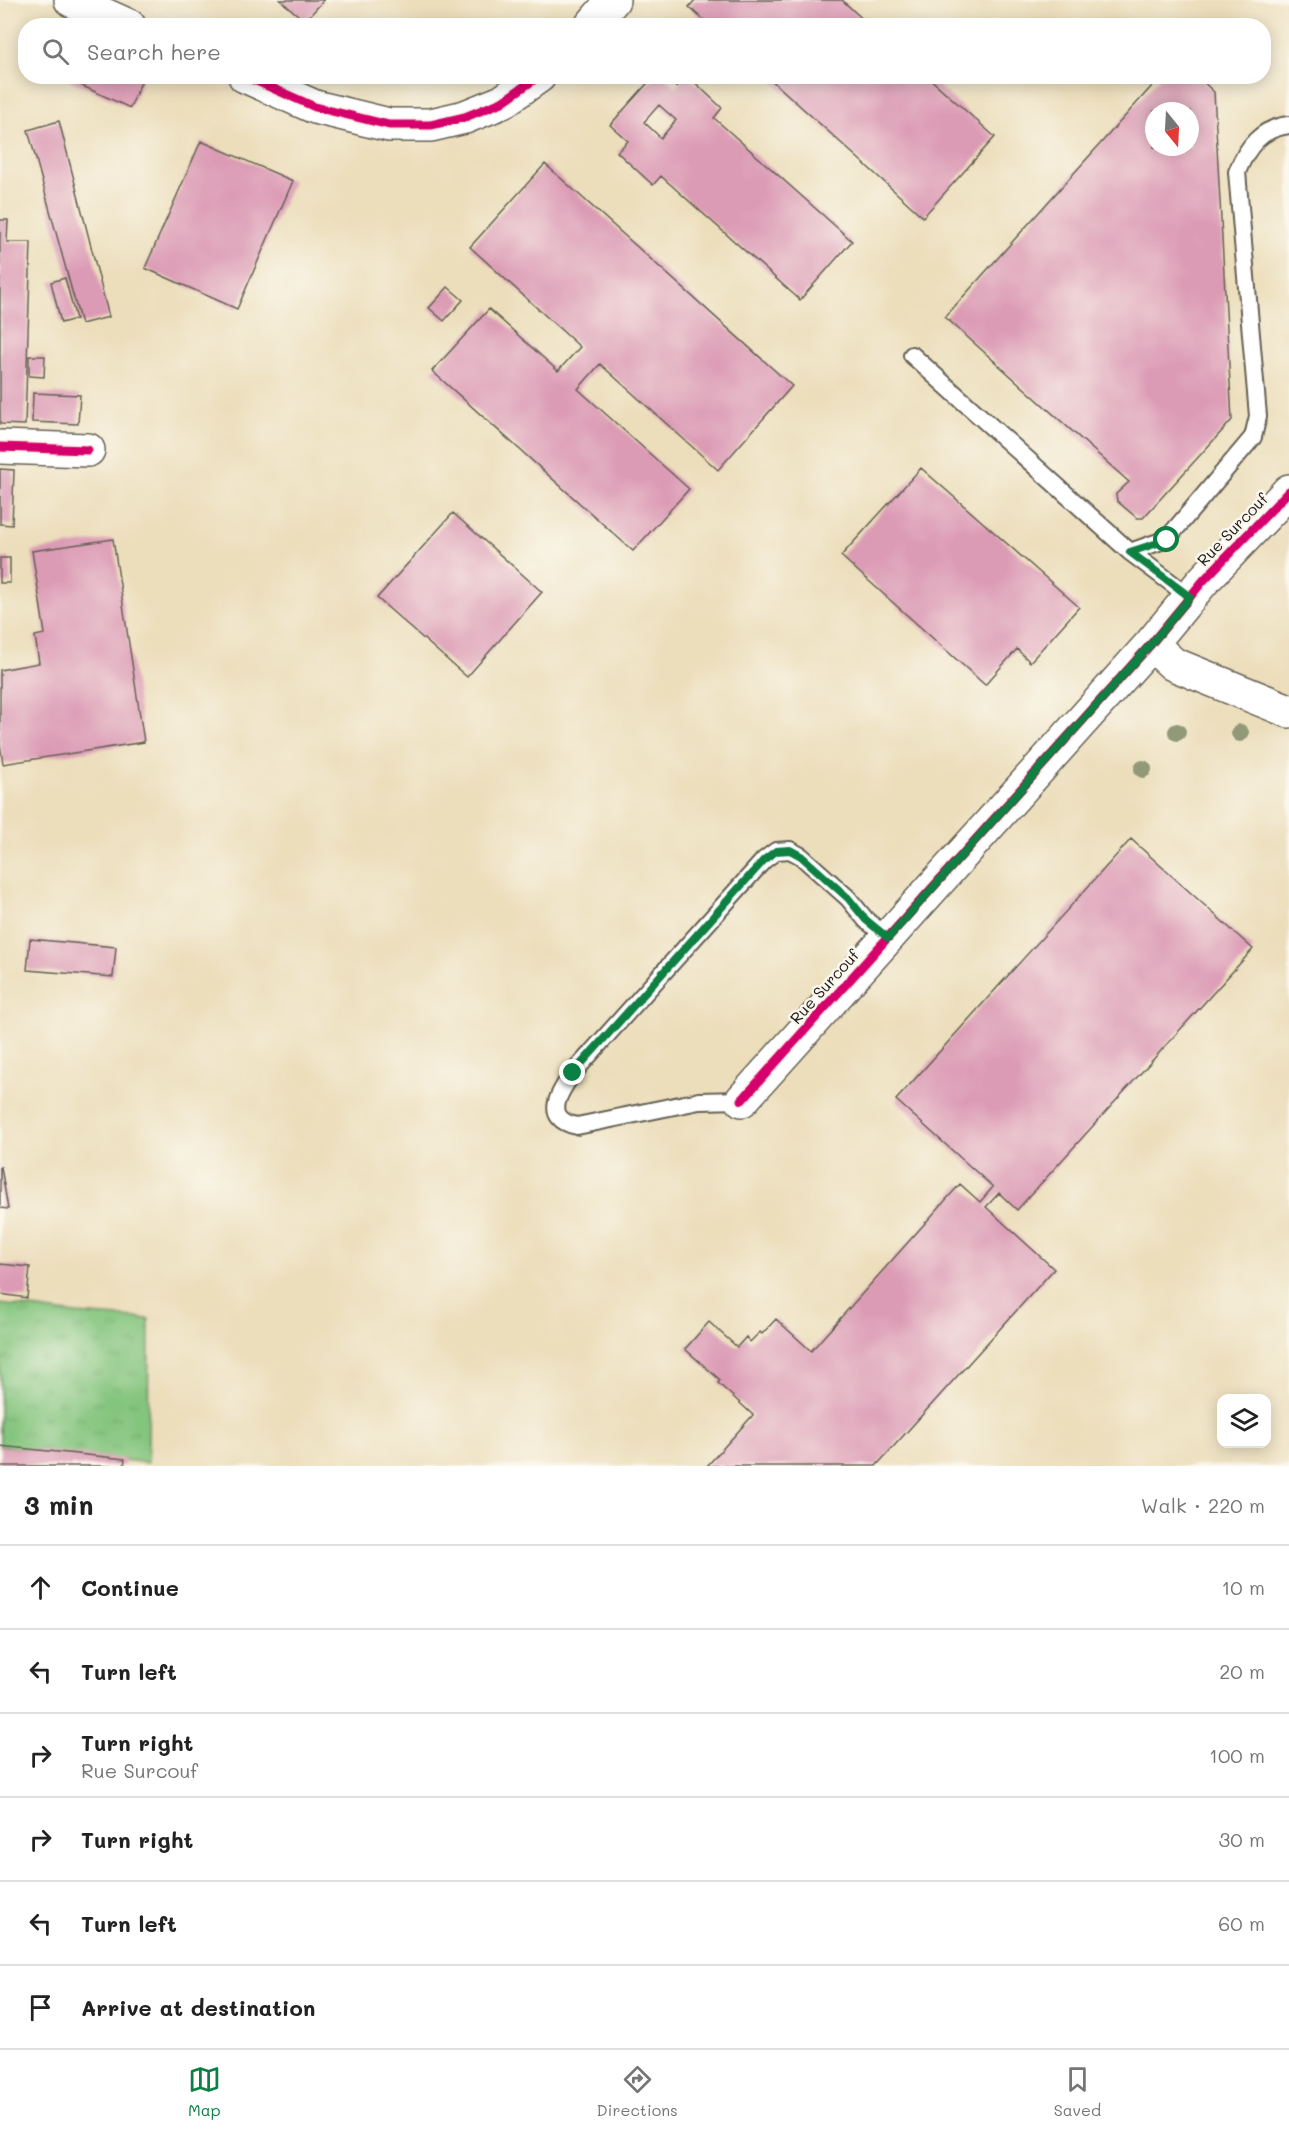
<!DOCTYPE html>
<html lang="en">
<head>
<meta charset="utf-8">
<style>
  :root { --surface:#fff; --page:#f2f2f2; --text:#222; --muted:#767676; --line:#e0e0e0; --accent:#0b8043 }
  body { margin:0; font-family:Mali,sans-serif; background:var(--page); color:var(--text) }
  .controls { position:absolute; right:18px; bottom:18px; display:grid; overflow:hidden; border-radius:12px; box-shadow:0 3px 15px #0003 }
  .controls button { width:54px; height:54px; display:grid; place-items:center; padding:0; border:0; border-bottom:2px solid var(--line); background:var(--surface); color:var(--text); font:30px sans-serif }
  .compass { position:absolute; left:1145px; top:102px; width:54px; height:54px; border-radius:50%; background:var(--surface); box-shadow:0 3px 15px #0003; rotate:162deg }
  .stop { position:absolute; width:18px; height:18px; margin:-14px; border:4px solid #0b8043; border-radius:50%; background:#fff }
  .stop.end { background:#0b8043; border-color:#fff; box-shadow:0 2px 6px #0008 }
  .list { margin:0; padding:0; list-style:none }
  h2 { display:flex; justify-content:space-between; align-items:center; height:78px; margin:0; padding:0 24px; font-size:26px }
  h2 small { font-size:20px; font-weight:400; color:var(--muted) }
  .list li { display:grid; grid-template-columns:39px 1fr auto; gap:18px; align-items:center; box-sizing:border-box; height:84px; padding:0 24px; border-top:2px solid var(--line) }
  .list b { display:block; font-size:22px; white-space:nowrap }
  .list p { margin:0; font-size:20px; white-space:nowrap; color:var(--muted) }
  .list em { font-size:20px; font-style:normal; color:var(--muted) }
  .icon { flex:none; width:33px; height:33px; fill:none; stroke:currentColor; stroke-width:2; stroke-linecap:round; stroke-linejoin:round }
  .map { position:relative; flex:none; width:1289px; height:1466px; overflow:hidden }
  .search { position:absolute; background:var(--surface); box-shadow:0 3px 15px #0003; left:18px; right:18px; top:18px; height:66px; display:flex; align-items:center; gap:15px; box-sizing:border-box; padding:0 21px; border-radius:24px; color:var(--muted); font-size:22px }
  .sheet { height:582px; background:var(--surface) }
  nav { display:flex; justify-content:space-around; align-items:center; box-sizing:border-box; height:84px; border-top:2px solid var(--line); background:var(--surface); font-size:16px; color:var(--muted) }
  nav a { display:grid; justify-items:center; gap:3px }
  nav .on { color:var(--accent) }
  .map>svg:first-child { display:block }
  .grass { fill:url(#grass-tufts); stroke:#50704d; stroke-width:1.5 }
  .building { fill:#dc9bb5; fill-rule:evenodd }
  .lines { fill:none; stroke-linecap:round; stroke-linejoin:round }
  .service-casing { stroke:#656054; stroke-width:20 }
  .minor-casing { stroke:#656054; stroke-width:36 }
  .service { stroke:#fff; stroke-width:16 }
  .minor { stroke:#fff; stroke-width:33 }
  .cycleway-casing { stroke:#fbf7ec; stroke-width:13 }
  .cycleway { stroke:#d6006c; stroke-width:9 }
  .tree { fill:#919979 }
  .route { stroke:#0b8043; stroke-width:8 }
  .labels { text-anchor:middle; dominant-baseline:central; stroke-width:5; stroke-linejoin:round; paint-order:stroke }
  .street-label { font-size:16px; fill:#1c1c1c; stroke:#fbf7ec }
</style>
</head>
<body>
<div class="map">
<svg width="1289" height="1466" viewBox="0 0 1289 1466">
  <defs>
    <pattern id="grass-tufts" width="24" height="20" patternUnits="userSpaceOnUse" patternTransform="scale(1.5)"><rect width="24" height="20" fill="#84c57e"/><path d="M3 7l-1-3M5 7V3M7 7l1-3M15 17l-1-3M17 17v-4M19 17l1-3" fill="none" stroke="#71a96c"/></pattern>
  </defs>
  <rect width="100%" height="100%" fill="#fbf7ec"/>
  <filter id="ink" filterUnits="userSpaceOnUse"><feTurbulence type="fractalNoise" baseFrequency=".0167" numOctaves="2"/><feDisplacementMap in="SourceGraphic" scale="12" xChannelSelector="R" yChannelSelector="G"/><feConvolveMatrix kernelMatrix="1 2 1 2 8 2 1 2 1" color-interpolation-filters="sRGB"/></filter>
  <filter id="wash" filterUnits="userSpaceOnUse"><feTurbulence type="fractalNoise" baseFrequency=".008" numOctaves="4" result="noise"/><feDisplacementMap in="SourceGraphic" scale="24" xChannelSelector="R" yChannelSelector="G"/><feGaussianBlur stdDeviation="1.35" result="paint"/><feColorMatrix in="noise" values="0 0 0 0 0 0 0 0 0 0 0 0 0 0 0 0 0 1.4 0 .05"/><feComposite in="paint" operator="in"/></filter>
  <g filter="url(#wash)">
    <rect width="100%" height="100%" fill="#ecdebb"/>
    <!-- grass -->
    <path class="grass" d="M0 1304 76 1314 149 1319 148 1463 0 1446Z"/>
    <g id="blocks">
      <!-- building -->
      <path class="building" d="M280 0H324L305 21Z
        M695 0H842L870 26H710L689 7Z
        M61 76H135L142 80 130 108Z
        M654 76H664L676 87 685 76H688L722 108 714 118 852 241 800 300 661 176 653 185 617 152 628 141 610 125ZM659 105 676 120 661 138 644 122Z
        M767 76H927L995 137 923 217Z
        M1161 76H1197L1214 92 1232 420 1143 518H1137L1117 501 1116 494 1129 482 945 317ZM1154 111H1190V147H1154Z
        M59 121 109 317 81 324 28 130Z
        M201 141 293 181 237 309 145 268Z
        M545 164 792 386 718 470 600 364 578 389 689 489 633 551 432 371 489 309 558 371 580 347 470 247Z
        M0 220H8L7 242H31L25 425 0 424Z
        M65 278 76 319 61 323 51 282Z
        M448 287 463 300 444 321 429 308Z
        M29 356H45L44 377 29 376Z
        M33 393 80 395 78 424 32 422Z
        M921 468 1079 607 1030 662 1017 649 985 685 841 556Z
        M0 469 14 470 12 525 0 524Z
        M453 513 542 592 467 677 377 598Z
        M113 539 144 742 3 764 0 744V670L39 663 35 636 45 634 32 551Z
        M0 558H10V583H0Z
        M1131 839 1253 949 1017 1210 999 1193 986 1207 1054 1269 876 1466H707L753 1415 718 1383 720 1380 685 1349 709 1322 737 1347 746 1337 750 1342 760 1332 762 1334 776 1319 811 1351 960 1184 980 1202 993 1187 896 1100Z
        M30 939 116 947 113 977 27 970Z
        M0 1167H1L8 1209 0 1208Z
        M0 1264 30 1267 27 1298 0 1294Z
        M0 1446 125 1459 124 1466H0Z"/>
    </g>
  </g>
  <g filter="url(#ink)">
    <use href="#blocks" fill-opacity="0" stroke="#656054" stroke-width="1.5"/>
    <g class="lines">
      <defs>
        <path id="service" d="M912 355 1130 552 1190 597
          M1130 552 1167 539 1253 437 1258 416 1237 172C1247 147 1261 128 1289 125
          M742 1100 699 1101 577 1126C541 1119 560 1091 573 1073L764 860 776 851 790 850 801 856 848 898 866 920 888 938"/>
        <path id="minor" d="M71 0 129 26
          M591 26 613 0
          M245 76 315 107 389 125H431L465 117 502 102 539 76
          M0 447 88 450
          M1151 644 1173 664 1289 711
          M742 1100 1151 644 1203 581 1289 491"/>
      </defs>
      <!-- service casing -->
      <use href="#service" class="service-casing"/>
      <!-- minor casing -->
      <use href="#minor" class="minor-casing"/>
      <!-- service -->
      <use href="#service" class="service"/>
      <!-- minor -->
      <use href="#minor" class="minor"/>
      <defs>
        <path id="cycleway" d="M245 76 315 107 389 125H431L465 117 502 102 539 76
          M0 447 88 450
          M742 1100 1151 644 1203 581 1289 491"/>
      </defs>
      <!-- cycleway casing -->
      <use href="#cycleway" class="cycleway-casing"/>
      <!-- cycleway -->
      <use href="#cycleway" class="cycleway"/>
    </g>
    <!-- trees -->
    <g class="tree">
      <circle cx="1177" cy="732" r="9"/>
      <circle cx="1240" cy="733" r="9"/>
      <circle cx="1143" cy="769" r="9"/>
    </g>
  </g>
  <g class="lines" filter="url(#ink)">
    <!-- route -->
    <path class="route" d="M573 1073 764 860 776 851 790 850 801 856 848 898 866 920 888 938 1151 644 1190 597 1130 552 1167 540"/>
  </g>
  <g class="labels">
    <!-- street labels -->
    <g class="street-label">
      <text transform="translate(1232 529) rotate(-46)">Rue Surcouf</text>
      <text transform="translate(824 986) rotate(-48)">Rue Surcouf</text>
    </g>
  </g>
</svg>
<div class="controls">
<button><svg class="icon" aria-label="layers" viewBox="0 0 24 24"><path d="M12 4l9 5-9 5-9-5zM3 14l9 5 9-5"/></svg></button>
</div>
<svg class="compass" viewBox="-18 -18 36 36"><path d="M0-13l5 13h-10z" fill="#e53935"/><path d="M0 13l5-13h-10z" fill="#767676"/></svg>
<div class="stop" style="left:1167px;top:540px"></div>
<div class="stop end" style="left:573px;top:1073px"></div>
<div class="search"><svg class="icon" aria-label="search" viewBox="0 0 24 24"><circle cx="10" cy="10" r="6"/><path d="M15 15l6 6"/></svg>Search here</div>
</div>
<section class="sheet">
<h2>3 min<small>Walk · 220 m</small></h2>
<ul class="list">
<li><svg class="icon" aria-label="ahead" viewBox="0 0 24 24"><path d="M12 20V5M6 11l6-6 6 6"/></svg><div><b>Continue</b></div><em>10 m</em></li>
<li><svg class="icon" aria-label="left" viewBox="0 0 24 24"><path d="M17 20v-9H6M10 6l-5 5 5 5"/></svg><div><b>Turn left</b></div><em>20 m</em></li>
<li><svg class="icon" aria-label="right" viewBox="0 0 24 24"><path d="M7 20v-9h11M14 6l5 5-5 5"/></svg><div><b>Turn right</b><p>Rue Surcouf</p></div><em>100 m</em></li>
<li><svg class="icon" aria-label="right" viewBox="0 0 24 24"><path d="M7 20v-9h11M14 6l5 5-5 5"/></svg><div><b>Turn right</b></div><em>30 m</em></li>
<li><svg class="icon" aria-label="left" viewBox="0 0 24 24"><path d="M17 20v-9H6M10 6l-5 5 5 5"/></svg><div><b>Turn left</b></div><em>60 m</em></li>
<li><svg class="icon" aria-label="arrive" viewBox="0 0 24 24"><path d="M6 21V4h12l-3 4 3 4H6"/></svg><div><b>Arrive at destination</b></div></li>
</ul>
</section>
<nav>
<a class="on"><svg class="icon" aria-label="map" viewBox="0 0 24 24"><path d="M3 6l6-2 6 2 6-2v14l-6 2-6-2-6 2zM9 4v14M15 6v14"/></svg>Map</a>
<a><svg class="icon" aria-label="directions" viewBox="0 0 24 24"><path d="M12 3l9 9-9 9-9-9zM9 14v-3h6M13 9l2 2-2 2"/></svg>Directions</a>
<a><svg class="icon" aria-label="saved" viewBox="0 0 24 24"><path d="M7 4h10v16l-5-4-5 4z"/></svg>Saved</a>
</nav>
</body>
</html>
